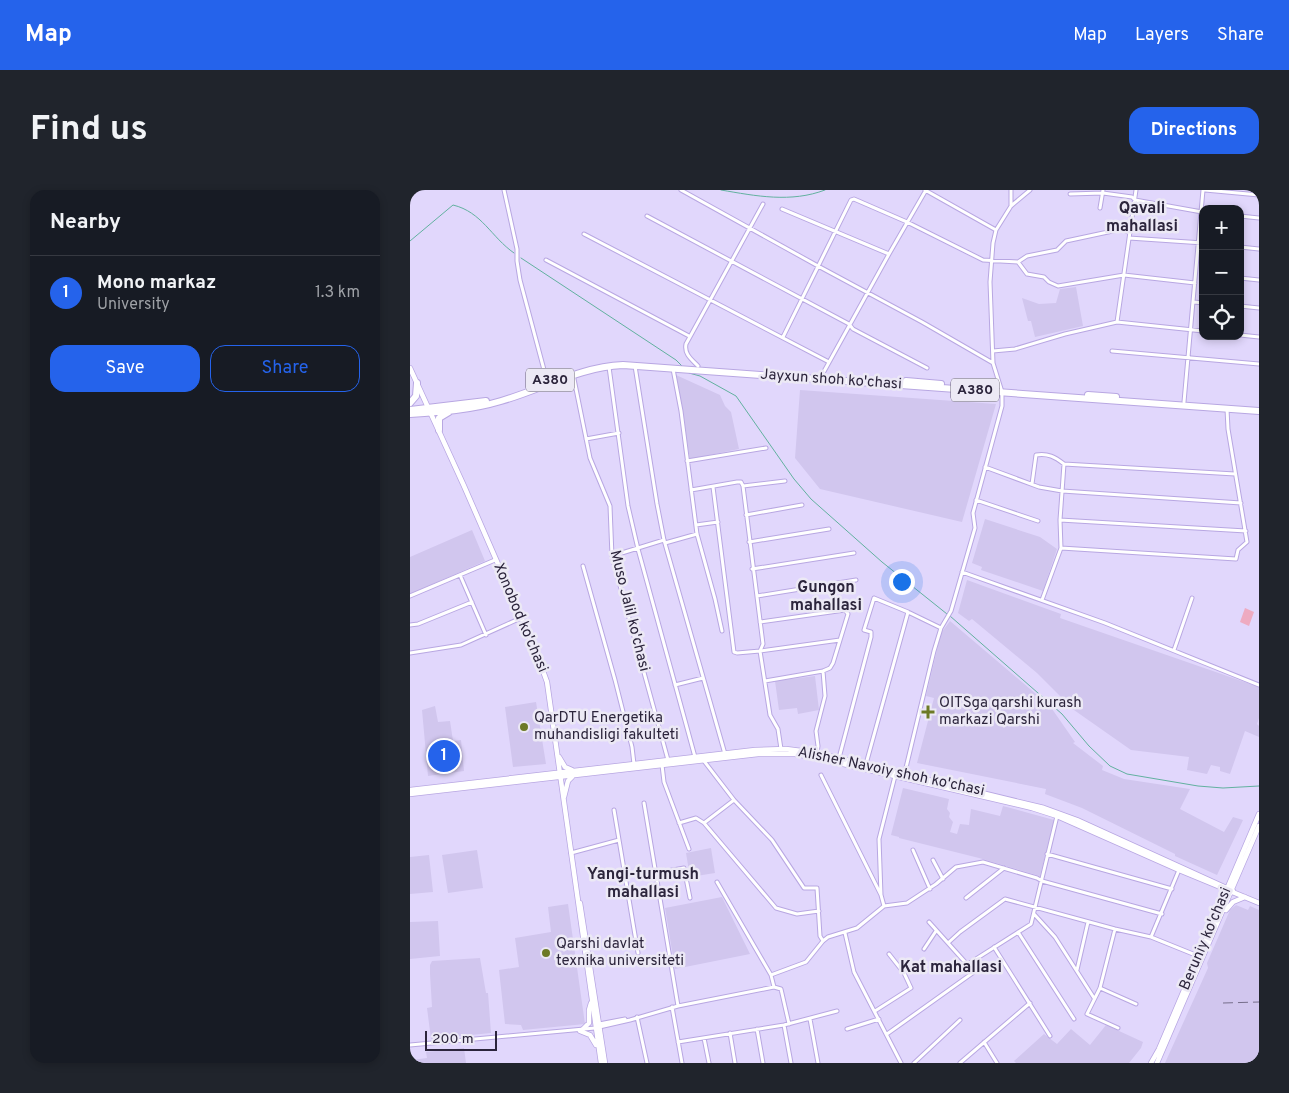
<!DOCTYPE html>
<html lang="en">
<head>
<meta charset="utf-8">
<style>
  :root { --surface:#171b24; --page:#20242c; --text:#f1f3f6; --muted:#9ea1a6; --line:#363941; --accent:#2563eb }
  body { margin:0; font-family:Overpass,sans-serif; background:var(--page); color:var(--text) }
  .controls { position:absolute; right:15px; top:15px; display:grid; overflow:hidden; border-radius:10px; box-shadow:0 2px 8px #0003 }
  .controls button { width:45px; height:45px; display:grid; place-items:center; padding:0; border:0; border-bottom:1px solid var(--line); background:var(--surface); color:var(--text); font:25px sans-serif }
  .scale { position:absolute; left:15px; bottom:12px; width:72px; box-sizing:border-box; padding-left:5px; border:2px solid #2c253c; border-top:0; font-size:14px; line-height:18px; white-space:nowrap; color:#2c253c; -webkit-text-stroke:4px #ece9f5; paint-order:stroke }
  .you { position:absolute; left:491px; top:391px; width:18px; height:18px; margin:-12px; border:4px solid #fff; border-radius:50%; background:#1a73e8; box-shadow:0 0 0 8px #1a73e833 }
  .badge { display:grid; place-items:center; width:32px; height:32px; border-radius:50%; background:var(--accent); color:#fff; font-size:16px; font-weight:700 }
  .pin { position:absolute; translate:-50% -50%; border:2px solid #fff; box-shadow:0 1px 5px #0006 }
  .list { margin:0; padding:0; list-style:none }
  h2 { display:flex; justify-content:space-between; align-items:center; height:65px; margin:0; padding:0 20px; font-size:21px }
  h2 small { font-size:16px; font-weight:400; color:var(--muted) }
  .list li { display:grid; grid-template-columns:32px 1fr auto; gap:15px; align-items:center; box-sizing:border-box; height:75px; padding:0 20px; border-top:1px solid var(--line) }
  .list b { display:block; font-size:19px; white-space:nowrap }
  .list p { margin:0; font-size:16px; white-space:nowrap; color:var(--muted) }
  .list em { font-size:16px; font-style:normal; color:var(--muted) }
  .actions { display:flex; gap:10px; padding:15px 20px }
  .actions a { flex:1; padding:11px 0; border:1px solid var(--accent); border-radius:15px; text-align:center; font-size:18px; color:var(--accent) }
  .actions .main { background:var(--accent); color:#fff }
  .icon { flex:none; width:28px; height:28px; fill:none; stroke:currentColor; stroke-width:2; stroke-linecap:round; stroke-linejoin:round }
  .map { position:relative; flex:none; width:849px; height:873px; overflow:hidden; border-radius:15px }
  header { display:flex; align-items:center; gap:30px; box-sizing:border-box; height:70px; padding:0 25px; background:var(--accent); color:#fff }
  header strong { font-size:24px }
  nav { display:flex; gap:28px; margin-inline-start:auto; font-size:18px }
  .intro { display:flex; align-items:center; justify-content:space-between; box-sizing:border-box; height:120px; padding:0 30px }
  h1 { margin:0; font-size:35px }
  .button { padding:12px 22px; border-radius:15px; background:var(--accent); color:#fff; font-size:18px; font-weight:700 }
  main { display:flex; gap:30px; padding:0 30px }
  aside { flex:1; background:var(--surface); border-radius:15px; box-shadow:0 2px 8px #0003 }
  .map>svg:first-child { display:block }
  .built { fill:#d1c6ee }
  .green { fill:#eeabc1 }
  .lines { fill:none; stroke-linecap:round; stroke-linejoin:round }
  .stream { stroke:#62b19f; stroke-width:1 }
  .street-casing { stroke:#b8a7e2; stroke-width:5 }
  .secondary-casing { stroke:#b8a7e2; stroke-width:6 }
  .highway-casing { stroke:#b8a7e2; stroke-width:8 }
  .street { stroke:#fff; stroke-width:3 }
  .secondary { stroke:#fff; stroke-width:4.5 }
  .highway { stroke:#fff; stroke-width:6 }
  .rail { stroke:#766e8b; stroke-width:1; stroke-dasharray:10 5; stroke-linecap:butt }
  .poi-dot { fill:#6d7a26; stroke:#ece9f5; stroke-width:2 }
  .labels { text-anchor:middle; dominant-baseline:central; stroke-width:5; stroke-linejoin:round; paint-order:stroke }
  .shield { fill:#ece9f5; stroke:#666074; stroke-width:1 }
  .shield-label { font-size:14px; font-weight:bold; fill:#2c253c }
  .street-label { font-size:15px; fill:#2c253c; stroke:#ece9f5 }
  .poi-label { font-size:15px; fill:#2c253c; stroke:#ece9f5; text-anchor:start }
  .neighbourhood-label { font-size:16px; font-weight:bold; fill:#2c253c; stroke:#ece9f5 }
</style>
</head>
<body>
<header>
<strong>Map</strong>
<nav><a>Map</a><a>Layers</a><a>Share</a></nav>
</header>
<div class="intro"><h1>Find us</h1><a class="button">Directions</a></div>
<main>
<aside>
<h2>Nearby<small></small></h2>
<ul class="list">
<li><span class="badge">1</span><div><b>Mono markaz</b><p>University</p></div><em>1.3 km</em></li>
</ul>
<div class="actions"><a class="main">Save</a><a>Share</a></div>
</aside>
<div class="map">
<svg width="849" height="873" viewBox="0 0 849 873">
  <rect width="100%" height="100%" fill="#e1d7fc"/>
  <!-- built -->
  <path class="built" d="M666 97 673 136 625 147 621 131H618L612 108 629 114 646 113 650 99Z
    M266 185 310 205 315 216 321 222 329 259 280 269Z
    M390 200 586 214 552 332 410 299 385 268Z
    M575 329 630 347 647 359 633 401 571 380 572 377 562 373Z
    M62 340 75 371 0 404V367Z
    M557 390 651 424 650 428 849 497V528L847 534 849 536V547L835 541 820 584 810 581V577L801 575 797 584 777 580 779 567 721 560 654 513 655 511 627 483 562 429 559 431 548 423Z
    M540 431 640 516 665 552 663 553 693 576 692 580 714 589 780 599 770 619 814 642 823 627 833 630 807 685 765 666V664L672 618 635 604 636 599 507 573 524 508 516 506 531 443Z
    M405 486 409 520 388 524 387 518 369 520 365 491Z
    M126 512 136 574 103 577 95 517Z
    M25 516 28 532 40 531 43 551 51 550 54 581 18 586 12 520Z
    M493 598 539 609 537 619 540 623 539 627 543 632 540 642 547 644 550 634 559 635 561 619 590 626 593 616 644 630 630 686 569 668 489 648V647L481 645Z
    M301 658 305 683 280 687 276 663Z
    M67 660 73 698 38 703 32 665Z
    M19 665 23 702 0 704V667Z
    M312 707 340 764 265 779 255 718Z
    M158 714 175 834 113 840 111 835 95 834 89 780 109 777 105 748 141 742 138 717Z
    M826 715 838 720 840 716 849 720V873H755L798 778 797 773 820 720Z
    M28 731 30 766 0 769V732Z
    M70 768 76 803H78L81 843 21 849 17 818 22 817 20 784V775L22 771Z
    M696 835 733 852 731 858 719 873H606L604 871 634 844 647 854 661 839 680 855Z
    M54 858 56 873H2V870L17 868 16 862Z"/>
  <!-- green -->
  <path class="green" d="M835 418 844 422 839 436 830 432Z"/>
  <g class="lines">
    <!-- stream -->
    <path class="stream" d="M311 0C346 6 381 13 415 0
      M0 51 43 15C72 22 81 47 104 63
      M111 68 266 170 272 176
      M279 183 290 186 326 206 384 289 401 309 472 372 537 424
      M540 426 652 524 679 556 700 576 717 584 788 596 813 598 849 596"/>
    <defs>
      <path id="street" d="M94 0 107 59V71L110 90 137 191
        M271 0 408 76 512 132 583 173
        M515 0 586 40
        M795 0 849 5
        M660 4 693 3 722 7 725 10 792 22
        M601 16 620 0
        M690 18 693 0
        M372 19 479 64
        M237 26 439 134 443 139 517 178
        M830 26 849 28
        M174 44 419 172
        M719 48 793 53
        M830 57 849 59
        M136 70 279 146
        M608 72 617 84 634 87 639 92 648 96 714 85 785 93
        M830 88 849 90
        M784 112 793 113
        M830 116 849 118
        M707 132 726 0
        M830 145 849 147
        M373 147 441 10 444 9 497 32 573 70 608 72 617 66 647 60 656 51 712 39 720 43
        M583 161 605 159 655 144 707 132 793 141
        M702 161 849 174
        M225 176 247 314 254 350 315 564
        M288 176C281 169 274 164 276 154L353 14
        M199 177 218 316 228 359 285 567
        M263 179 271 221 287 344 305 409 312 441
        M163 184 180 268 200 316 202 366 258 570
        M412 185 479 64 516 0
        M774 212 793 0
        M176 249 209 243
        M277 271 356 258
        M575 277 629 297 652 301 831 313
        M622 294 626 265C638 263 645 267 654 274L825 284
        M333 296 375 291
        M303 297 324 462 327 463 350 461 430 450
        M281 300 327 292H331L333 296 353 454 350 461 360 525 368 539 371 559
        M566 310 628 331
        M336 325 392 315
        M650 330 836 341
        M286 335 308 332
        M339 352 419 339
        M255 353 287 344
        M651 358 826 369 828 360 837 352 818 239 817 219
        M202 366 254 350
        M173 376 205 490 222 557 224 574
        M342 379 444 363
        M552 382 695 433 849 495
        M50 385 76 445
        M0 406 85 370
        M347 406 446 390
        M632 410 651 358 650 330 654 274
        M350 432 435 420 438 424 423 473 420 478 413 481 355 491
        M0 435 8 434 62 412
        M764 460 782 408
        M0 463 51 455 111 428
        M265 495 293 488
        M407 563 408 556 406 541 415 506 413 481
        M429 568 461 447V442L454 440 464 408 498 422 531 438
        M294 571 324 610 362 650 394 698H407L410 746 413 751
        M456 574 498 422
        M252 575 254 592 279 659
        M494 586 524 461 531 438 541 421 565 338 563 323 592 216V202L583 173 580 92 583 53 586 40 601 16V0
        M234 613 268 816
        M204 620 228 763
        M269 633 286 628 294 633 366 718 387 724 409 721
        M294 633 324 610
        M503 660 520 699
        M161 663 209 650
        M637 664 762 699
        M523 670 533 689
        M246 683 274 678 280 708
        M471 705 469 649 485 586
        M556 708 594 678
        M474 716 497 713 526 694 546 677 573 672 627 688 632 691 752 724
        M624 724 645 747 684 808
        M705 739 690 798 677 824 708 838
        M608 742 664 829
        M435 743 444 782 491 873
        M741 747 769 680
        M538 753 550 742 595 709 705 739 741 747 788 766
        M584 757 640 846
        M514 759 526 741
        M558 774 621 734 647 626
        M667 780 678 732
        M361 785 396 772 413 751 418 747 447 738 474 716 471 705 411 585
        M364 797 371 799 379 834
        M690 798 726 814
        M262 817 272 873
        M465 821 501 798 494 783 479 764
        M227 827 237 873
        M400 829 408 873
        M189 834 215 829
        M374 835 381 873
        M347 839 353 873
        M437 839 469 829
        M320 843 325 873
        M477 844 564 782 519 732
        M294 848 299 873
        M268 852 374 835 427 821
        M574 852 587 873
        M0 855 185 838 220 830 268 816 364 797 361 785 307 692
        M504 873 550 830
        M550 873 620 813"/>
      <path id="secondary" d="M0 178 54 296 125 459 137 492 191 873
        M149 567 155 577 162 580
        M0 600 345 560 376 559 407 563 634 618 667 630 823 701
        M0 604 348 564H385L403 567 622 618 647 626 769 680 849 713
        M154 607 158 591 162 587
        M170 713 195 873
        M816 720 823 712 835 707
        M170 841 180 845 186 855
        M171 841 179 833V820L181 813
        M741 873 749 859 849 624
        M747 873 849 636"/>
      <path id="highway" d="M496 191 531 194
        M678 205 706 207
        M0 213 6 206 7 193
        M0 220 76 211
        M0 224C31 222 61 220 91 211 133 199 169 177 213 175L849 221
        M29 240V228L39 222"/>
    </defs>
    <!-- street casing -->
    <use href="#street" class="street-casing"/>
    <!-- secondary casing -->
    <use href="#secondary" class="secondary-casing"/>
    <!-- highway casing -->
    <use href="#highway" class="highway-casing"/>
    <!-- street -->
    <use href="#street" class="street"/>
    <!-- secondary -->
    <use href="#secondary" class="secondary"/>
    <!-- highway -->
    <use href="#highway" class="highway"/>
    <!-- rail -->
    <path class="rail" d="M813 813 849 812"/>
  </g>
  <!-- markers -->
  <g class="poi-dot">
    <path d="M515.5 514.5h5v5h5v5h-5v5h-5v-5h-5v-5h5z"/>
    <circle cx="114" cy="537" r="5"/>
    <circle cx="136" cy="763" r="5"/>
  </g>
  <g class="labels">
    <!-- shield labels -->
    <g class="shield">
      <rect x="116" y="178.5" width="48" height="23" rx="4"/>
      <rect x="541" y="188.5" width="48" height="23" rx="4"/>
    </g>
    <g class="shield-label">
      <text x="140" y="190">A380</text>
      <text x="565" y="200">A380</text>
    </g>
    <!-- street labels -->
    <g class="street-label">
      <text transform="translate(421 190) rotate(4)">Jayxun shoh ko'chasi</text>
      <text transform="translate(219 421) rotate(76)">Muso Jalil ko'chasi</text>
      <text transform="translate(110 428) rotate(67)">Xonobod ko'chasi</text>
      <text transform="translate(481 582) rotate(12)">Alisher Navoiy shoh ko'chasi</text>
      <text transform="translate(796 749) rotate(-67)">Beruniy ko'chasi</text>
    </g>
    <!-- poi labels -->
    <g class="poi-label">
      <text x="529" y="513">OITSga qarshi kurash<tspan x="529" dy="17">markazi Qarshi</tspan></text>
      <text x="124" y="528">QarDTU Energetika<tspan x="124" dy="17">muhandisligi fakulteti</tspan></text>
      <text x="146" y="754">Qarshi davlat<tspan x="146" dy="17">texnika universiteti</tspan></text>
    </g>
    <!-- neighbourhood labels -->
    <g class="neighbourhood-label">
      <text x="732" y="19">Qavali<tspan x="732" dy="18">mahallasi</tspan></text>
      <text x="416" y="398">Gungon<tspan x="416" dy="18">mahallasi</tspan></text>
      <text x="233" y="685">Yangi-turmush<tspan x="233" dy="18">mahallasi</tspan></text>
      <text x="541" y="778">Kat mahallasi</text>
    </g>
  </g>
</svg>
<div class="controls">
<button>+</button>
<button>−</button>
<button><svg class="icon" aria-label="locate" viewBox="0 0 24 24"><circle cx="12" cy="12" r="6"/><path d="M12 2v4M12 18v4M2 12h4M18 12h4"/></svg></button>
</div>
<div class="scale">200 m</div>
<div class="you"></div>
<div class="pin badge" style="left:34px;top:566px">1</div>
</div>
</main>
</body>
</html>
